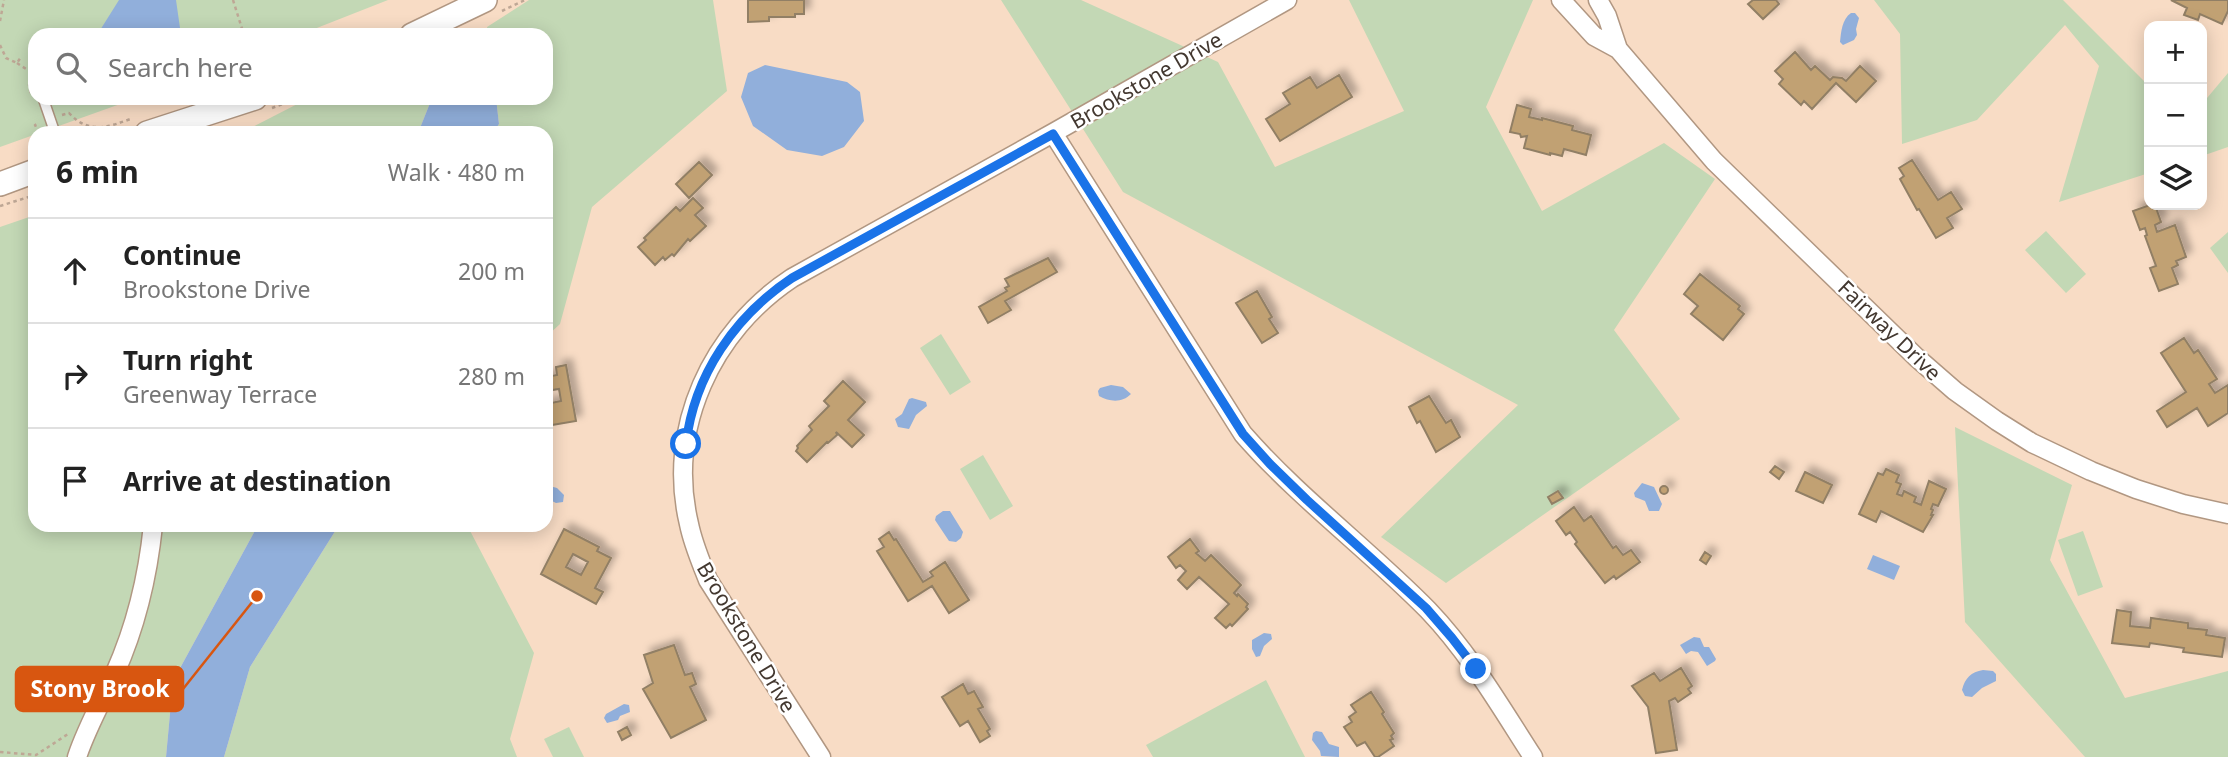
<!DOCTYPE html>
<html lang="en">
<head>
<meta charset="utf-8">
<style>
  :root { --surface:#fff; --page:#f6f6f6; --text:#222; --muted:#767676; --line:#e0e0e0 }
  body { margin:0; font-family:"Noto Sans",sans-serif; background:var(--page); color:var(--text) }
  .controls { position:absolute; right:21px; top:21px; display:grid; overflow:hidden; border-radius:14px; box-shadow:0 4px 18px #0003 }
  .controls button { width:63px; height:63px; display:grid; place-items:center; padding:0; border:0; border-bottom:2px solid var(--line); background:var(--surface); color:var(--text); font:35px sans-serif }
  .stop { position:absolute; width:21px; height:21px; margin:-16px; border:5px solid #1a73e8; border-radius:50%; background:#fff }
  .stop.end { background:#1a73e8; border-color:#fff; box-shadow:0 2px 7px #0008 }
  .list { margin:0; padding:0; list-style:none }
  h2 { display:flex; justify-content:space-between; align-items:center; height:91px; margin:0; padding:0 28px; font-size:30px }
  h2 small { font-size:23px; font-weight:400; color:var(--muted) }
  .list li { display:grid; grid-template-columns:46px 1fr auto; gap:21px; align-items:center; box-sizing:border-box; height:105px; padding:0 28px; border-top:2px solid var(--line) }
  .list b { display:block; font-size:26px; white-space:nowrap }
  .list p { margin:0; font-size:23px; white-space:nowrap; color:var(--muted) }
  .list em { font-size:23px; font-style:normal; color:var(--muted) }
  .icon { flex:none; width:38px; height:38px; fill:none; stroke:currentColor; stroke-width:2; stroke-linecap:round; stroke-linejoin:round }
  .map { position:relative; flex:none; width:2228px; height:757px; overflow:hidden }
  .search { position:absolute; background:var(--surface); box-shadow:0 4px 18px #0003; left:28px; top:28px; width:525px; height:77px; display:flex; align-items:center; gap:18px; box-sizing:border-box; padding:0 24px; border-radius:21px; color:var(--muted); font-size:26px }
  .panel { position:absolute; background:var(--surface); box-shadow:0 4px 18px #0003; left:28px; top:126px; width:525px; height:406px; border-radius:21px }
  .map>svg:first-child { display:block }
  .green { fill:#c3d8b5 }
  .water { fill:#91afdb }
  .building { fill:#c1a173; stroke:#917f65; stroke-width:2; fill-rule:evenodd; filter:url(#shadow) }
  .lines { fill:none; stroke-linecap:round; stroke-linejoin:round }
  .service-casing { stroke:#b19782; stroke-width:12 }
  .minor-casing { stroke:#b19782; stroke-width:21 }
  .tertiary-casing { stroke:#b19782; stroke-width:26 }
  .path { stroke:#bea795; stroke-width:2.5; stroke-dasharray:3.5 3.5; stroke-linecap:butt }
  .service { stroke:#fff; stroke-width:9 }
  .minor { stroke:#fff; stroke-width:18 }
  .tertiary { stroke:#fff; stroke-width:23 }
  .route { stroke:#1a73e8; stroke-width:9 }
  .labels { text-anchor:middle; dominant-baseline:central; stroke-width:5; stroke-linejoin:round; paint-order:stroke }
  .street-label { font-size:21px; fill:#433830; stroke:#fff }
  .leader { fill:none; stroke:#d85610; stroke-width:2.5 }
  .callout-dot { fill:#d85610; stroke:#fff; stroke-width:2.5 }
  .callout { fill:#d85610; stroke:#d85610; stroke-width:2.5 }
  .callout-label { font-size:23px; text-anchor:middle; font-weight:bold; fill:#fff }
</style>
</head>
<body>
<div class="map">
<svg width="2228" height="757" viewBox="0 0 2228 757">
  <defs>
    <filter id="shadow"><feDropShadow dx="6" dy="-6" stdDeviation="3.5" flood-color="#0004"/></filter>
  </defs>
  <rect width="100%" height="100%" fill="#f8dcc5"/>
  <!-- green -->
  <path class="green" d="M0 0H388L299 35H35V98H137L0 147Z
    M529 0H713L727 91 592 207 560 324 546 337V133H493L499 124 496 98H546V35H488L487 27Z
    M1001 0H1081L1218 62 1275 167 1404 111 1349 0H1533L1486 107 1542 211 1664 143 1715 179 1614 330 1680 419 1446 583 1381 537 1518 405 1123 192Z
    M1874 0H2063L2149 86V173L2059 202 2099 66 2065 25 1977 120 1902 144 1900 34Z
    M2228 73V147L2202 156V104Z
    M309 98H432L418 133H241Z
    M35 215V525H258L173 681 166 757H0V227Z
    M2046 231 2086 274 2066 293 2025 250Z
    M2228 232V273L2210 248Z
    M941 334 971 382 950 395 920 348Z
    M1955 427 2072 485 2050 560 2125 698 2228 671V757H2085L1965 622Z
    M983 455 1013 506 990 520 960 469Z
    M339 525H467L534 653 510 739 517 757H224L250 667Z
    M2083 531 2103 587 2078 596 2058 540Z
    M1266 680 1305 757H1153L1146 745Z
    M569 727 584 757H553L544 739Z"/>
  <!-- water -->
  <path class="water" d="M119 0H176L181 35H97Z
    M1851 13H1855L1859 18 1856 29 1857 35 1854 40 1843 45 1840 42C1841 32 1842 19 1851 13Z
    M765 65 847 82 860 92 864 121 844 147 822 156 787 150 753 126 741 97 748 73Z
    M432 98H496L499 124 493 133H418Z
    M1111 385 1123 387 1131 394C1122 403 1110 402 1099 396L1098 391 1100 388Z
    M912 398 926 402 927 406 916 415 909 429 898 427 895 419 902 414 909 399Z
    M1642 483 1654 487 1662 504 1659 511H1649L1645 501 1635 497 1634 493Z
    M546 485 557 488 564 495 563 502 556 503 546 498Z
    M943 511H950L963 532 961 538 956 542 949 541 935 520 936 516Z
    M258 525H339L250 667 224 757H166L173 681Z
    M1873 555 1900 566 1894 580 1867 569Z
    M1264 633 1271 634 1272 639 1264 646 1260 656 1256 657 1252 649V640Z
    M1694 637 1700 638 1704 647H1709L1716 659 1715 661 1707 666 1698 652 1691 651 1686 654 1680 645Z
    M1983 670 1993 671 1996 674V681L1982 688 1972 697 1965 696 1962 690C1965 678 1971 672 1983 670Z
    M624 704 629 705 630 712 620 716 618 720 607 723 604 718 606 714Z
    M1316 731 1322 732 1329 744 1339 747V757L1321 756 1320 751 1312 740 1313 733Z"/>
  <!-- building -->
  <path class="building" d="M748 0H804V14H795V17H769V21L748 22Z
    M1753 0H1776L1779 4 1763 19 1748 4Z
    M2171 0H2228V11L2222 24 2200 14 2198 20 2184 15 2187 8Z
    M1795 52 1811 70 1815 66 1830 80 1833 77 1842 78 1846 81 1860 66 1876 81 1856 102 1836 83 1812 109 1804 101 1801 105 1779 84 1783 79 1775 71Z
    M1339 75 1352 97 1280 141 1266 119 1290 104 1283 93 1310 77 1317 88Z
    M1517 105 1531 109 1529 117 1542 120V118L1573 126 1572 130 1591 135 1586 155 1564 149 1562 156 1550 153V155L1524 148 1527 136 1521 137 1520 134 1510 132Z
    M1912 160 1938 200 1951 192 1962 209 1947 218 1953 228 1936 238 1919 209 1917 210 1900 179 1904 176 1899 168Z
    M699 162 712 175 689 198 676 184Z
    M693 198 703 208 695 215 706 226 690 241 688 239 674 256 672 254 665 260 663 257 655 265 638 247 646 240 644 238 676 207 680 211Z
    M2150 205H2155L2161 222 2155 225 2157 232 2175 225 2186 257 2176 261 2178 265 2172 268 2178 284 2159 291 2150 268 2156 266 2145 236 2147 235 2145 228 2140 230 2133 211Z
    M1048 258 1057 272 1005 301 1011 310 988 323 979 307 1007 291 1005 288 1009 286 1005 279Z
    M1700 274 1740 306 1738 309 1744 314 1723 340 1691 314 1698 306 1684 294Z
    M1257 291 1272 317 1269 319 1278 333 1262 343 1236 303Z
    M2184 338 2194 353 2198 350 2217 379 2209 384 2215 393 2228 385V413L2208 426 2197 408 2167 427 2157 411 2186 392 2161 353Z
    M566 365 576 421 546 426V404L561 401 559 389 546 391V377L557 375 556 367Z
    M843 381 865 402 848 420 864 435 852 447 836 432 837 435 828 443 827 442 807 462 796 451 798 448 797 446 812 430 809 426 829 406 824 401Z
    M1429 396 1446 423 1451 420 1460 437 1436 452 1420 421 1417 423 1409 407Z
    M1775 466 1784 472 1779 479 1770 472Z
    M1886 469 1899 475 1896 482 1901 484 1897 494 1902 496 1904 491 1916 497 1914 502 1921 505 1929 481 1946 489 1938 506 1933 504 1931 509 1933 510 1931 515H1933L1923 532 1881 511 1876 522 1859 514 1878 473 1883 475Z
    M1805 472 1832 485 1823 503 1796 491Z
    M1660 490a4 4 0 1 1 8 0a4 4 0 1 1-8 0Z
    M1558 491 1563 498 1552 504 1548 497Z
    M1574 507 1584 521 1591 516 1613 548 1616 546 1623 555 1631 550 1640 562 1616 579 1614 576 1605 583 1575 544 1577 542 1570 532 1566 535 1556 521Z
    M564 529 599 547 597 551 611 558 595 588 603 592 596 604 541 574ZM573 554 588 562 581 575 566 567Z
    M889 532 894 540 896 539 923 582 933 576 930 572 945 562 969 600 949 613 932 586 908 601 877 551 884 547 879 539Z
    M1190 539 1199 551 1196 553 1205 561 1211 555 1241 585 1234 593 1237 596 1238 594 1248 604 1246 607 1248 609 1232 626 1230 624 1226 628 1215 618 1229 604 1199 577 1187 589 1178 580 1186 571 1180 565 1176 568 1168 557Z
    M1705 552 1711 556 1706 564 1700 560Z
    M2117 610 2131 612 2130 626 2150 628 2151 618 2188 623V628L2207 630 2206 635 2225 638 2222 657 2183 652 2184 648 2150 643 2149 647 2112 643Z
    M674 645 685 675 692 673 696 684 690 687 706 720 671 738 643 689 653 683 644 655Z
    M1681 668 1692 686 1688 689 1691 693 1678 702 1675 698 1669 701 1677 750 1656 753 1648 707 1632 686 1654 673 1660 681Z
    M963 684 968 694 974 691 983 707 978 709 990 729 987 731 990 736 980 742 968 721 960 726 942 697Z
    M1371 692 1384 712 1382 714 1394 733 1391 736 1393 739 1390 740 1394 746 1378 757H1375L1365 742 1357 746 1344 727 1352 722 1349 717 1356 712 1351 705Z
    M627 727 631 735 622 740 618 732Z"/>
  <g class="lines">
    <defs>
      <path id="service" d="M43 98 55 133"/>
      <path id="minor" d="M1561 0 1594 36 1618 49 1714 161 1916 357 1955 391 1997 421 2032 443 2091 471 2136 489 2183 504 2228 514
        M1598 0 1607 16 1618 49
        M1053 133 1243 434C1299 498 1368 549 1428 610 1470 654 1500 706 1533 757
        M77 757C87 727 102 701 115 673 136 626 148 575 153 525
        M821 757 708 580C701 562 693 544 689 524 666 428 712 331 792 278L1053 133 1287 0"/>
      <path id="tertiary" d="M412 35 485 0
        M147 133 255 98
        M0 184 35 171"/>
    </defs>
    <!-- service casing -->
    <use href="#service" class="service-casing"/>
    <!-- minor casing -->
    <use href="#minor" class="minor-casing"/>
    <!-- tertiary casing -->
    <use href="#tertiary" class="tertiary-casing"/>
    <!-- path -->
    <path class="path" d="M233 0 244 35
      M502 11 525 0
      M0 21 4 0
      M0 45 6 58 17 63 21 57
      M17 63 32 73 29 85 31 94
      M272 108 298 98
      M62 115 69 113C89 135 109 127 133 118
      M39 133 35 125 39 123
      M0 206 35 195
      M0 752 36 755 68 734"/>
    <!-- service -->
    <use href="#service" class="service"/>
    <!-- minor -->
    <use href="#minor" class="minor"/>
    <!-- tertiary -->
    <use href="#tertiary" class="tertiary"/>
  </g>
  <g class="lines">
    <!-- route -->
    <path class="route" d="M686 444C694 375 735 316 792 278L1053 134 1243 434 1270 464 1307 500 1426 608 1452 638 1476 669"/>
  </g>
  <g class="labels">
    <!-- street labels -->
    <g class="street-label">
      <text transform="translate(1146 80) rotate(-30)">Brookstone Drive</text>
      <text transform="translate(1890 330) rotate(44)">Fairway Drive</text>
      <text transform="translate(747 637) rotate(59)">Brookstone Drive</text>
    </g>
  </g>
  <!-- callouts -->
  <path class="leader" d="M257 596L183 689"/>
  <circle class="callout-dot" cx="257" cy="596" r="7"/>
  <rect class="callout" x="16" y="667" width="167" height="44" rx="7"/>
  <g class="callout-label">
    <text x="100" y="697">Stony Brook</text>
  </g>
</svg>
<div class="controls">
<button>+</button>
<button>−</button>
<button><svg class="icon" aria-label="layers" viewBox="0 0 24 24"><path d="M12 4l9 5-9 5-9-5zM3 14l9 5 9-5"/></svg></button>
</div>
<div class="stop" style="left:686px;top:444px"></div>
<div class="stop end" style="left:1476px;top:669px"></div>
<div class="search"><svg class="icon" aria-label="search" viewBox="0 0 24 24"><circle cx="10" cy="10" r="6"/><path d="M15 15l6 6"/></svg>Search here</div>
<section class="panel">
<h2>6 min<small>Walk · 480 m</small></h2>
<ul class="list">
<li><svg class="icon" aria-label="ahead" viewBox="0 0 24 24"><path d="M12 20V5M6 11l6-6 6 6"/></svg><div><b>Continue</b><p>Brookstone Drive</p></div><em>200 m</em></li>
<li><svg class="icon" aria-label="right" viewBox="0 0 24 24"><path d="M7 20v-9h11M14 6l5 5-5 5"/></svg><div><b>Turn right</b><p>Greenway Terrace</p></div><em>280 m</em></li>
<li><svg class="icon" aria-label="arrive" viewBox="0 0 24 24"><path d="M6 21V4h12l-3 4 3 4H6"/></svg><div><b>Arrive at destination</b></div></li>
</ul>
</section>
</div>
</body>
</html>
